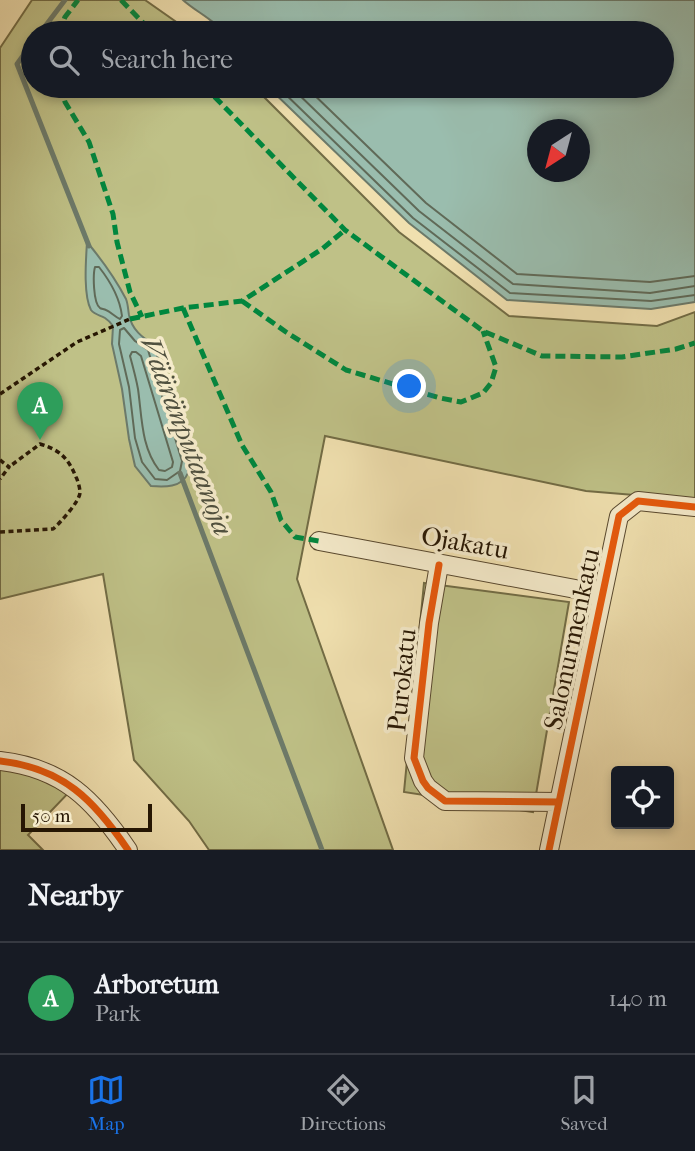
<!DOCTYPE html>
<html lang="en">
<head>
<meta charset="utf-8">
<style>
  :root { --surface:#171b24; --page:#20242c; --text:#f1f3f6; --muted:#9ea1a6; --line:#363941; --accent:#1a73e8 }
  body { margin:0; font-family:"IM FELL French Canon",serif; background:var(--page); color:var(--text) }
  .controls { position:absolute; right:21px; bottom:21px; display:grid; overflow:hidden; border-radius:7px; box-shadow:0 4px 10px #0003 }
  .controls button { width:63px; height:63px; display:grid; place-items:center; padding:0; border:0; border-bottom:2px solid var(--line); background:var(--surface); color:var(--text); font:35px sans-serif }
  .compass { position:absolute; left:527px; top:119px; width:63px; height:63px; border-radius:50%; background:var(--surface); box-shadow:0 4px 10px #0003; rotate:216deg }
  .scale { position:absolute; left:21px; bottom:18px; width:131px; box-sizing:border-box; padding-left:7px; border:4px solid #261603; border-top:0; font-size:19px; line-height:24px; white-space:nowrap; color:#261603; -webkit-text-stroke:5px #f5ebcb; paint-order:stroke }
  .you { position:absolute; left:410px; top:387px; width:24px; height:24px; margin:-18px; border:5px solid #fff; border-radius:50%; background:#1a73e8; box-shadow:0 0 0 10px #1a73e833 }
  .badge { display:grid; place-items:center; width:46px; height:46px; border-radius:50%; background:var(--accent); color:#fff; font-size:23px; font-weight:700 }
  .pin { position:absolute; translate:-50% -58px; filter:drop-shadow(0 2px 4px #0008) }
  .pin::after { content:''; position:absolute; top:37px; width:24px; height:21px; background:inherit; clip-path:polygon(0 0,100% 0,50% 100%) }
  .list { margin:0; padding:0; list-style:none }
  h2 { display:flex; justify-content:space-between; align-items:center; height:91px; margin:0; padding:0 28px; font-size:30px }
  h2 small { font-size:23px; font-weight:400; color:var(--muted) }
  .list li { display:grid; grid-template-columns:46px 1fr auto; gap:21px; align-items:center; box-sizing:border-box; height:112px; padding:0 28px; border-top:2px solid var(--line) }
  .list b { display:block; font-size:26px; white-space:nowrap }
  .list p { margin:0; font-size:23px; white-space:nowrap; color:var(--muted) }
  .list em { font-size:23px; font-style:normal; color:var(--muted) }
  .icon { flex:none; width:38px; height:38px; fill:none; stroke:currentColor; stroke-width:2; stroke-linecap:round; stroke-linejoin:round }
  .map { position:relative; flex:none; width:695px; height:850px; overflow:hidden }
  .search { position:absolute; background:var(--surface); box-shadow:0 4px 10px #0003; left:21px; right:21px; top:21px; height:77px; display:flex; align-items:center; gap:18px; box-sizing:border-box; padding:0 24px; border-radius:38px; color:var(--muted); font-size:26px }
  .sheet { height:203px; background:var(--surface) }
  nav { display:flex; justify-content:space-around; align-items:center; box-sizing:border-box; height:98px; border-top:2px solid var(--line); background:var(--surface); font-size:19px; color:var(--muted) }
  nav a { display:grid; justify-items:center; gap:4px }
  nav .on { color:var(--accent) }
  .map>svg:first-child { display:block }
  .green { fill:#bfc187; stroke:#726c45; stroke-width:2 }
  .water { fill:#9abdae; stroke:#6c7a6a; stroke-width:2; fill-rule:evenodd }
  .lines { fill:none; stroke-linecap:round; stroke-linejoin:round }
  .shore { stroke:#606a58; stroke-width:2 }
  .stream { stroke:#6c7a6a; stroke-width:5 }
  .street-casing { stroke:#58482e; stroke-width:20 }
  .path { stroke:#261603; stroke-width:3.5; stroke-dasharray:5 3.5; stroke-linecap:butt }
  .street { stroke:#f5ebcb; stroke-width:18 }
  .quiet { stroke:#00873e; stroke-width:5; stroke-dasharray:10 5; stroke-linecap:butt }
  .cycleway-casing { stroke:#f5ebcb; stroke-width:11 }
  .cycleway { stroke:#e8590c; stroke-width:7 }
  .labels { text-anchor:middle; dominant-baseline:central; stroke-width:7; stroke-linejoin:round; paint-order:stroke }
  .street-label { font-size:26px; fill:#261603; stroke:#f5ebcb }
  .water-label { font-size:28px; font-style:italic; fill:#4f503f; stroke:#f5ebcb }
</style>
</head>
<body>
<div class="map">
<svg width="695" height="850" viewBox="0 0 695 850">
  <rect width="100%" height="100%" fill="#f0e0af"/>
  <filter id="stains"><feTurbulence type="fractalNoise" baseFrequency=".00286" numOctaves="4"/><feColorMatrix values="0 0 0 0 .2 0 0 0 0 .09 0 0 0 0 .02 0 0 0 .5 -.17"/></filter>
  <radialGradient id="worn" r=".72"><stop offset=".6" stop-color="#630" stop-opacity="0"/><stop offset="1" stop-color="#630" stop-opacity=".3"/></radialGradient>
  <!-- green -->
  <path class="green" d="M32 0H145L192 33H33V86H253L399 232 509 316 657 326 695 312V500L586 491 325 436 297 579 393 850H209L189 821 134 760 103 574 0 599V48Z
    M424 583 569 602 533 812 404 792Z
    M0 756 76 785 28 835 43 850H0Z"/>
  <!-- water -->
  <path class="water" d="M183 0H695V302L651 309 507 300 409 223 267 86H662V33H223C214 19 196 12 183 0ZM538 130H580V172H538Z
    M87 242C102 260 115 278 126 299 128 304 128 309 129 315 132 330 142 337 154 345L189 461C189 465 189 469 188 473 182 488 164 487 151 486L135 466 129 439 122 389 112 344 113 326C111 323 108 320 105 318 100 315 95 315 91 310 83 295 86 259 87 242Z"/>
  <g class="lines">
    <!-- shore -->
    <path class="shore" d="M277 86 413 218 510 293 651 301 695 295
      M290 86 419 211 513 284 650 293 695 286
      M305 86 426 203 517 274 650 282 695 276
      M95 267H99C110 281 120 299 122 316L120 319C115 317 111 312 106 310 104 309 101 309 100 308 93 303 93 274 95 267Z
      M124 328 135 341 148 350 182 461 180 471 167 480 155 479 142 462 135 438 129 387 119 344 120 330Z
      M132 352H136L141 356 173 462 172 467 165 471 159 470C141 447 142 417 138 389 136 378 133 367 130 356Z"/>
    <!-- stream -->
    <path class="stream" d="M40 33 65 0
      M33 42 17 64 89 246
      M180 473 322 850"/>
    <defs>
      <path id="street" d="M319 541 602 594
        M439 565 429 623 414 758 423 781 428 788 445 801 559 802
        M0 761C63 768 94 800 128 850
        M549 850 619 516 638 501 695 507"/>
    </defs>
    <!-- street casing -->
    <use href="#street" class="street-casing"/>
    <!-- path -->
    <path class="path" d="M0 394 77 342 130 319
      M0 460 9 467 0 479
      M0 532 53 529C60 523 79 502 80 493 80 488 78 481 76 477 68 458 60 450 40 444L9 467"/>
    <!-- street -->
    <use href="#street" class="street"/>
    <!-- quiet -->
    <path class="quiet" d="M121 0 153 33
      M59 33 65 17 78 0
      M61 86 65 102 89 142 113 214 117 242 130 292 142 317
      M204 86 345 230 483 331 542 356 622 357 676 349 695 343
      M242 301 286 332 346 370 440 398 461 402 483 393 491 383 496 367 483 331
      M183 308 242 445 271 492 281 520 295 537 319 541
      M130 319 183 308 242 301 322 249 345 230"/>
    <defs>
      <path id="cycleway" d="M439 565 429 623 414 758 423 781 428 788 445 801 559 802
        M0 761C63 768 94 800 128 850
        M549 850 619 516 638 501 695 507"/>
    </defs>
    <!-- cycleway casing -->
    <use href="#cycleway" class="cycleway-casing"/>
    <!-- cycleway -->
    <use href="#cycleway" class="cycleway"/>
  </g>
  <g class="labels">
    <!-- street labels -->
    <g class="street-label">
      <text transform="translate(465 543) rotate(10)">Ojakatu</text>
      <text transform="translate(572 639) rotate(-78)">Salonurmenkatu</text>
      <text transform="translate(402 680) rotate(-84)">Purokatu</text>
    </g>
    <!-- water labels -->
    <g class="water-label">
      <text transform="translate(187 436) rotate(69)">Vääränputaanoja</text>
    </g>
  </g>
  <rect width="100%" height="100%" filter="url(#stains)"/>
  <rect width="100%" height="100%" fill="url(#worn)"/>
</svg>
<div class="controls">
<button><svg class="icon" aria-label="locate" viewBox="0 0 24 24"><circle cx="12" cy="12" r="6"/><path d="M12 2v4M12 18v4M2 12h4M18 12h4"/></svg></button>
</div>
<svg class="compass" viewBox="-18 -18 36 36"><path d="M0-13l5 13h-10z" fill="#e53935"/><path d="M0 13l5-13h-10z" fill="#9ea1a6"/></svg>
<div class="scale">50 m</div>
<div class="you"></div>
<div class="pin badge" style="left:40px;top:440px;background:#2e9e5b">A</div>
<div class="search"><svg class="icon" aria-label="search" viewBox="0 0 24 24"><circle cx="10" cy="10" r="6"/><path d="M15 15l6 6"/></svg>Search here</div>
</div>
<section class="sheet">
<h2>Nearby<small></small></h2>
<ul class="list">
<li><span class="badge" style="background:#2e9e5b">A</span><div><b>Arboretum</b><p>Park</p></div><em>140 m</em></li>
</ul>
</section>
<nav>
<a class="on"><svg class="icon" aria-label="map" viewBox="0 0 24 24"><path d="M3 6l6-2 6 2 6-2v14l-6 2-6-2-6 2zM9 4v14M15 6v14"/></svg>Map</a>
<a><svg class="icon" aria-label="directions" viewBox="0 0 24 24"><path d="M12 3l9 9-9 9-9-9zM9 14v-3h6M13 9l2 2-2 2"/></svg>Directions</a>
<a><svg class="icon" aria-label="saved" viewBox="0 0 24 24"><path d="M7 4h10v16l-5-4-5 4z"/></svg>Saved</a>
</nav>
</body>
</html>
